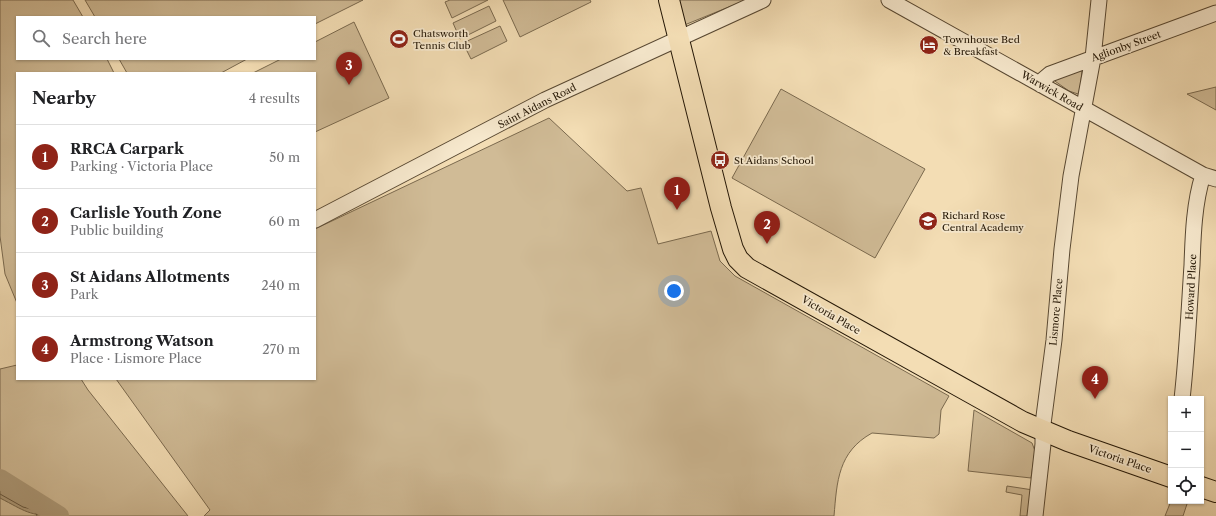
<!DOCTYPE html>
<html lang="en">
<head>
<meta charset="utf-8">
<style>
  :root { --surface:#fff; --page:#f6f6f6; --text:#202124; --muted:#757577; --line:#e0e0e0; --accent:#8f2418 }
  body { margin:0; font-family:"Libre Caslon Text",serif; background:var(--page); color:var(--text) }
  .controls { position:absolute; right:12px; bottom:12px; display:grid; overflow:hidden; border-radius:0px; box-shadow:0 1px 3px #0004 }
  .controls button { width:36px; height:36px; display:grid; place-items:center; padding:0; border:0; border-bottom:1px solid var(--line); background:var(--surface); color:var(--text); font:20px sans-serif }
  .you { position:absolute; left:674px; top:291px; width:14px; height:14px; margin:-10px; border:3px solid #fff; border-radius:50%; background:#1a73e8; box-shadow:0 0 0 6px #1a73e833 }
  .badge { display:grid; place-items:center; width:26px; height:26px; border-radius:50%; background:var(--accent); color:#fff; font-size:13px; font-weight:700 }
  .pin { position:absolute; translate:-50% -33px; filter:drop-shadow(0 1px 2px #0008) }
  .pin::after { content:''; position:absolute; top:21px; width:14px; height:12px; background:inherit; clip-path:polygon(0 0,100% 0,50% 100%) }
  .list { margin:0; padding:0; list-style:none }
  h2 { display:flex; justify-content:space-between; align-items:center; height:52px; margin:0; padding:0 16px; font-size:17px }
  h2 small { font-size:13px; font-weight:400; color:var(--muted) }
  .list li { display:grid; grid-template-columns:26px 1fr auto; gap:12px; align-items:center; box-sizing:border-box; height:64px; padding:0 16px; border-top:1px solid var(--line) }
  .list b { display:block; font-size:15px; white-space:nowrap }
  .list p { margin:0; font-size:13px; white-space:nowrap; color:var(--muted) }
  .list em { font-size:13px; font-style:normal; color:var(--muted) }
  .icon { flex:none; width:22px; height:22px; fill:none; stroke:currentColor; stroke-width:2; stroke-linecap:round; stroke-linejoin:round }
  .map { position:relative; flex:none; width:1216px; height:516px; overflow:hidden }
  .search { position:absolute; background:var(--surface); box-shadow:0 1px 3px #0004; left:16px; top:16px; width:300px; height:44px; display:flex; align-items:center; gap:10px; box-sizing:border-box; padding:0 14px; border-radius:0px; color:var(--muted); font-size:15px }
  .panel { position:absolute; background:var(--surface); box-shadow:0 1px 3px #0004; left:16px; top:72px; width:300px; height:308px; border-radius:0px }
  .map>svg:first-child { display:block }
  .green { fill:#d0bb96; stroke:#7a694e }
  .water { fill:#ad9a79; stroke:#76664b }
  .lines { fill:none; stroke-linecap:round; stroke-linejoin:round }
  .shore { stroke:#685840; stroke-width:1 }
  .river { stroke:#ad9a79; stroke-width:20 }
  .minor-casing { stroke:#584832; stroke-width:17 }
  .major-casing { stroke:#241706; stroke-width:22 }
  .minor { stroke:#f7e9ce; stroke-width:15 }
  .major { stroke:#f3ddb4; stroke-width:20 }
  .labels { text-anchor:middle; dominant-baseline:central; stroke-width:3.5; stroke-linejoin:round; paint-order:stroke }
  .poi-label { font-size:10px; fill:#241706; stroke:#f7e9ce; text-anchor:start }
  .street-label { font-size:10px; fill:#241706; stroke:#f7e9ce }
</style>
</head>
<body>
<div class="map">
<svg width="1216" height="516" viewBox="0 0 1216 516">
  <rect width="100%" height="100%" fill="#f3ddb4"/>
  <filter id="stains"><feTurbulence type="fractalNoise" baseFrequency=".005" numOctaves="4"/><feColorMatrix values="0 0 0 0 .2 0 0 0 0 .09 0 0 0 0 .02 0 0 0 .5 -.17"/></filter>
  <radialGradient id="worn" r=".72"><stop offset=".6" stop-color="#630" stop-opacity="0"/><stop offset="1" stop-color="#630" stop-opacity=".3"/></radialGradient>
  <!-- green -->
  <path class="green" d="M0 0H73L83 17H17V59H107L114 73H17V303L5 274 0 236Z
    M85 0H363L315 24V17H95Z
    M450 0H488L452 18 445 2Z
    M503 0H590L591 2 520 37Z
    M673 0H746L682 26Z
    M489 6 496 21 460 39 453 23Z
    M354 22 389 98 315 132V73H253L281 59H315V42Z
    M500 26 507 41 471 59 463 43Z
    M119 59H247L221 73H127Z
    M1082 70 1080 91 1078 94 1069 91 1052 79Z
    M1216 87V110L1187 94Z
    M781 89 925 169 875 258 732 178Z
    M549 118 627 191 641 188 658 244 711 231 720 261 735 276 949 396 941 410 939 434 934 438 872 433C838 452 837 481 834 516H204L210 510 116 379H315V229Z
    M17 365V379H81L88 390 188 516H0V369Z
    M974 410 1032 443 1035 451 1031 478 968 471Z
    M1007 486 1033 490 1030 516H1020L1022 495 1006 492Z
    M1171 501H1188L1183 516H1165Z"/>
  <!-- water -->
  <path class="water" d="M0 479 59 516C29 516 25 511 0 498Z"/>
  <g class="lines">
    <!-- shore -->
    <path class="shore" d="M0 483 36 509 51 516
      M0 494 23 507 35 510 37 516"/>
    <!-- river -->
    <path class="river" d="M0 479 59 516"/>
    <defs>
      <path id="minor" d="M889 0 1203 175 1216 179
        M1041 85 1044 79 1050 74 1216 13
        M315 220 545 100 763 0
        M1182 399C1187 355 1189 310 1192 265 1193 236 1194 203 1203 175
        M1035 516 1043 444V424L1054 340 1062 249 1071 176 1093 58 1099 0"/>
      <path id="major" d="M669 0 721 208 733 249 738 259 747 268 1023 422 1068 441 1171 477
        M1201 487 1216 492"/>
    </defs>
    <!-- minor casing -->
    <use href="#minor" class="minor-casing"/>
    <!-- major casing -->
    <use href="#major" class="major-casing"/>
    <!-- minor -->
    <use href="#minor" class="minor"/>
    <!-- major -->
    <use href="#major" class="major"/>
  </g>
  <!-- icons -->
  <defs>
    <symbol id="stadium-disc" viewBox="-11 -11 22 22"><circle r="9.5" fill="#8f2418" stroke="#f7e9ce"/><path d="M0-5a6.5 5 0 1 0 0 10a6.5 5 0 1 0 0-10ZM-3.5-1.8h7v3.6h-7Z" fill="#fff"/></symbol>
    <symbol id="hotel-disc" viewBox="-11 -11 22 22"><circle r="9.5" fill="#8f2418" stroke="#f7e9ce"/><path d="M-6-4.5h1.5V1H6V5H4.5V3h-9V5H-6ZM-4 0a1.8 1.8 0 1 1 3.6 0ZM.5 0V-2.5h3Q6-2.5 6 0Z" fill="#fff"/></symbol>
    <symbol id="bus-disc" viewBox="-11 -11 22 22"><circle r="9.5" fill="#8f2418" stroke="#f7e9ce"/><path d="M-5-6H5V4H4V6H2V4H-2V6H-4V4H-5ZM-3.5-4V0h7V-4ZM-3.5 1.2v1.5H-2V1.2ZM2 1.2v1.5H3.5V1.2Z" fill="#fff"/></symbol>
    <symbol id="school-disc" viewBox="-11 -11 22 22"><circle r="9.5" fill="#8f2418" stroke="#f7e9ce"/><path d="M0-5L7-2L0 1L-7-2ZM-4 1L0 2.5L4 1V4Q0 6-4 4Z" fill="#fff"/></symbol>
  </defs>
  <g fill-rule="evenodd">
    <use href="#stadium-disc" x="388" y="28" width="22" height="22"/>
    <use href="#hotel-disc" x="918" y="34" width="22" height="22"/>
    <use href="#bus-disc" x="709" y="149" width="22" height="22"/>
    <use href="#school-disc" x="917" y="210" width="22" height="22"/>
  </g>
  <g class="labels">
    <!-- poi labels -->
    <g class="poi-label">
      <text x="413" y="33">Chatsworth<tspan x="413" dy="12">Tennis Club</tspan></text>
      <text x="943" y="39">Townhouse Bed<tspan x="943" dy="12">&amp; Breakfast</tspan></text>
      <text x="734" y="160">St Aidans School</text>
      <text x="942" y="215">Richard Rose<tspan x="942" dy="12">Central Academy</tspan></text>
    </g>
    <!-- street labels -->
    <g class="street-label">
      <text transform="translate(1126 46) rotate(-20)">Aglionby Street</text>
      <text transform="translate(1052 91) rotate(30)">Warwick Road</text>
      <text transform="translate(537 106) rotate(-27)">Saint Aidans Road</text>
      <text transform="translate(1191 287) rotate(-87)">Howard Place</text>
      <text transform="translate(1056 312) rotate(-85)">Lismore Place</text>
      <text transform="translate(831 315) rotate(30)">Victoria Place</text>
      <text transform="translate(1120 459) rotate(19)">Victoria Place</text>
    </g>
  </g>
  <rect width="100%" height="100%" filter="url(#stains)"/>
  <rect width="100%" height="100%" fill="url(#worn)"/>
</svg>
<div class="controls">
<button>+</button>
<button>−</button>
<button><svg class="icon" aria-label="locate" viewBox="0 0 24 24"><circle cx="12" cy="12" r="6"/><path d="M12 2v4M12 18v4M2 12h4M18 12h4"/></svg></button>
</div>
<div class="you"></div>
<div class="pin badge" style="left:677px;top:210px">1</div>
<div class="pin badge" style="left:767px;top:244px">2</div>
<div class="pin badge" style="left:349px;top:85px">3</div>
<div class="pin badge" style="left:1095px;top:399px">4</div>
<div class="search"><svg class="icon" aria-label="search" viewBox="0 0 24 24"><circle cx="10" cy="10" r="6"/><path d="M15 15l6 6"/></svg>Search here</div>
<section class="panel">
<h2>Nearby<small>4 results</small></h2>
<ul class="list">
<li><span class="badge">1</span><div><b>RRCA Carpark</b><p>Parking · Victoria Place</p></div><em>50 m</em></li>
<li><span class="badge">2</span><div><b>Carlisle Youth Zone</b><p>Public building</p></div><em>60 m</em></li>
<li><span class="badge">3</span><div><b>St Aidans Allotments</b><p>Park</p></div><em>240 m</em></li>
<li><span class="badge">4</span><div><b>Armstrong Watson</b><p>Place · Lismore Place</p></div><em>270 m</em></li>
</ul>
</section>
</div>
</body>
</html>
